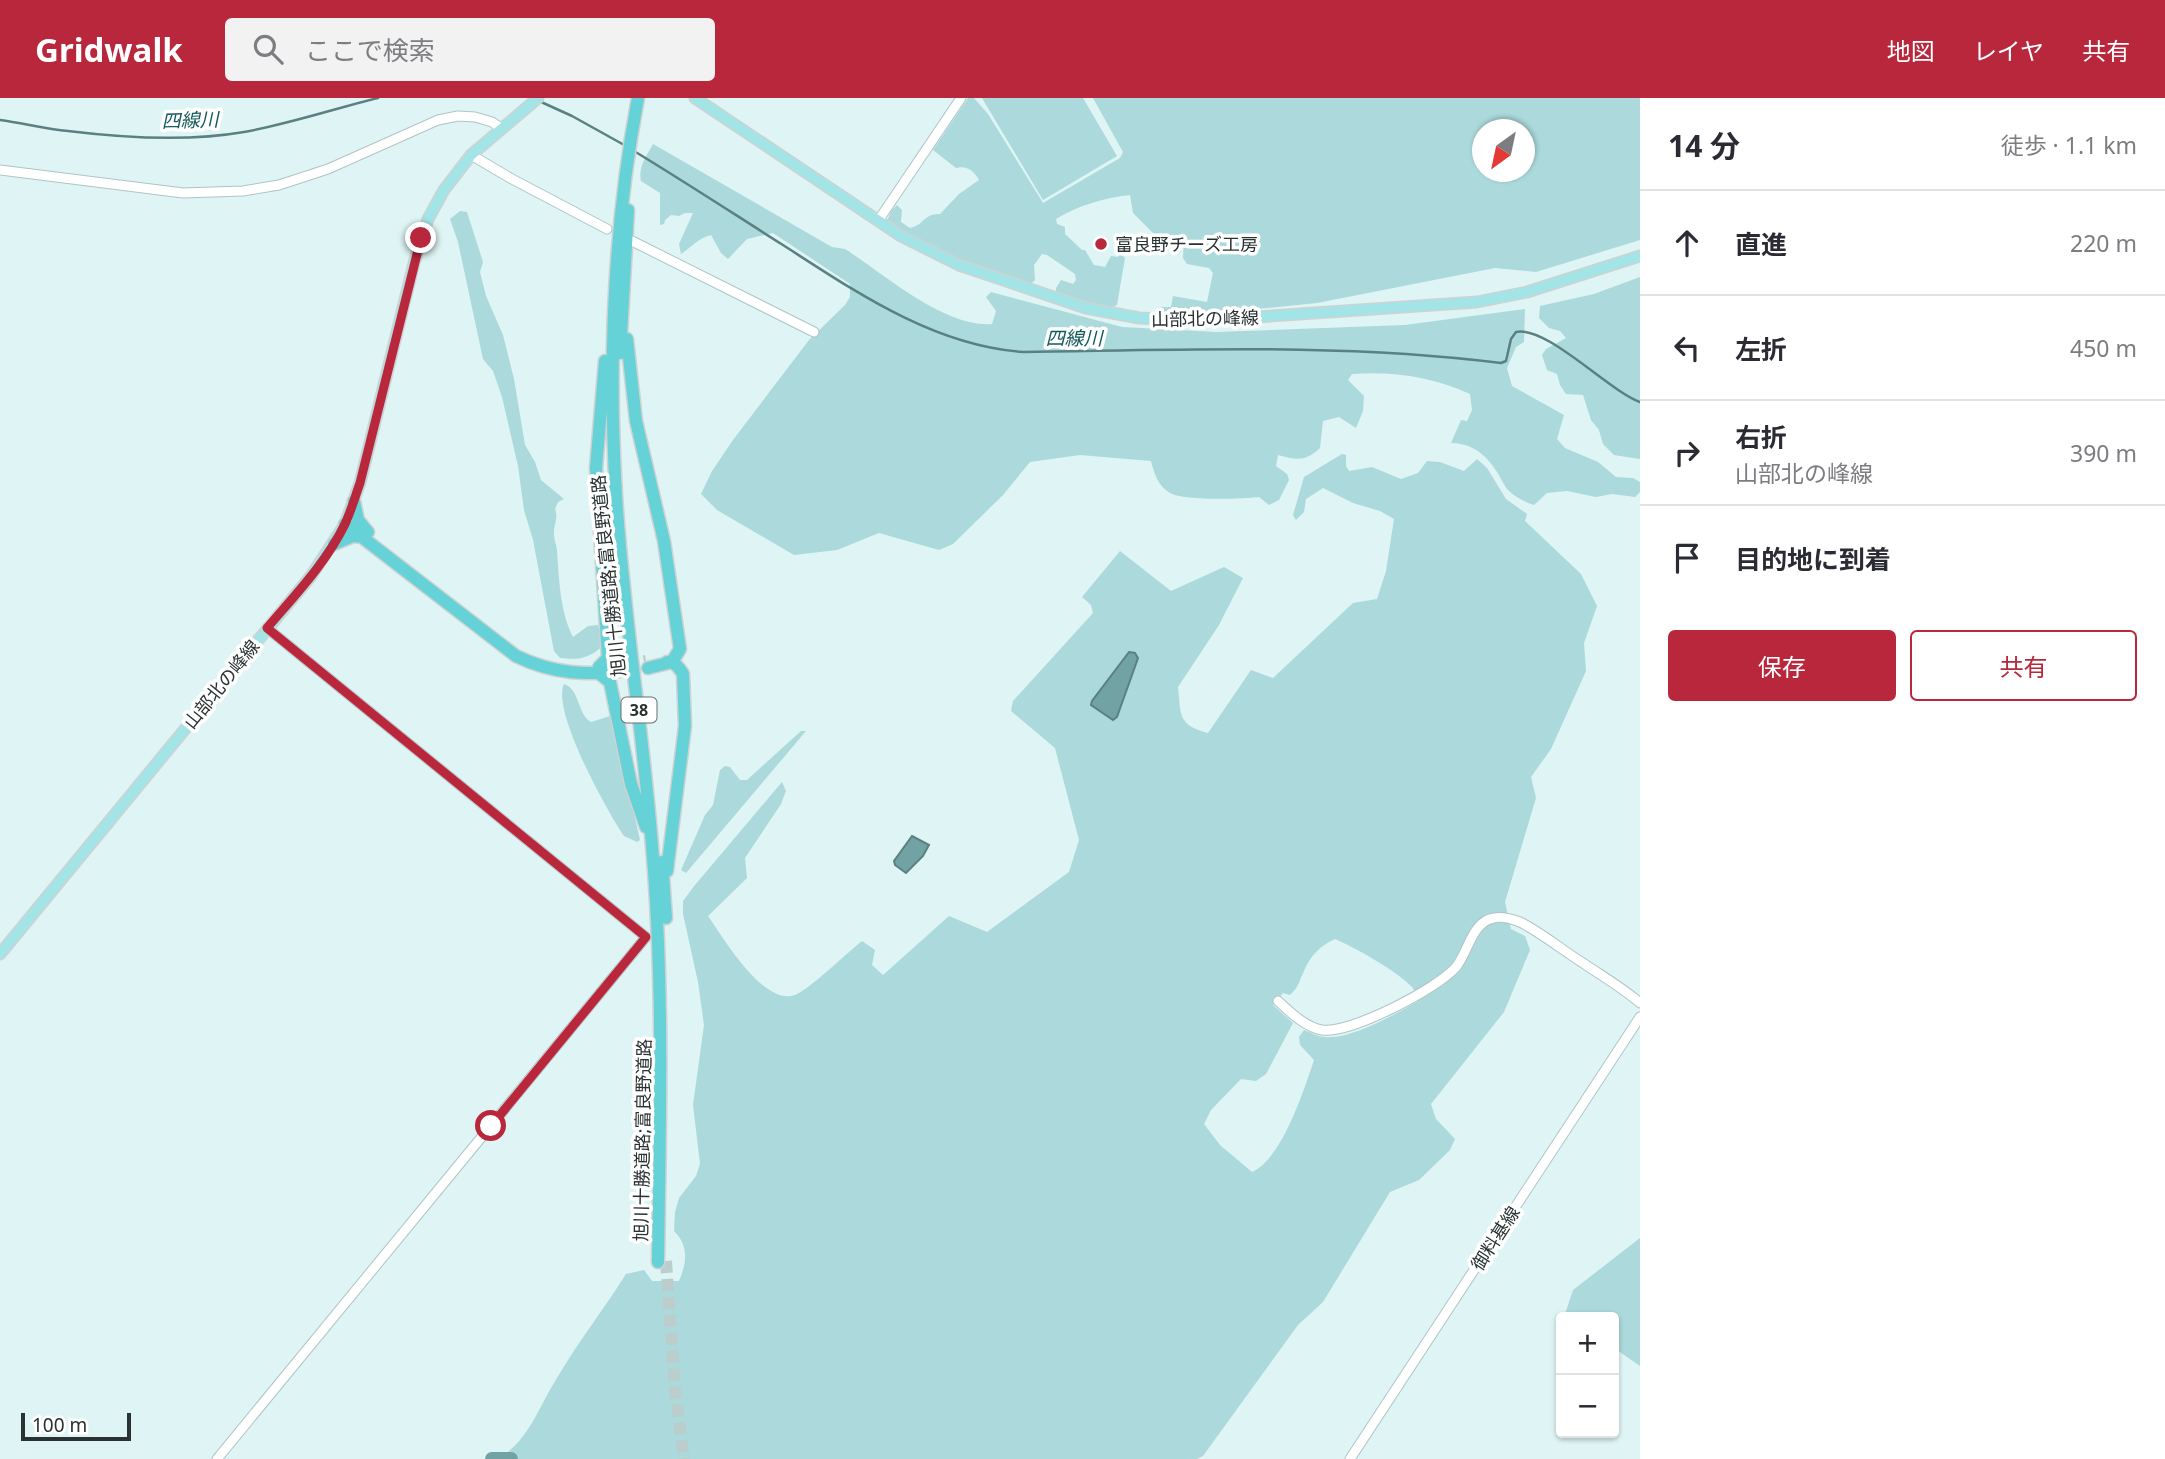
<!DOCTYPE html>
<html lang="ja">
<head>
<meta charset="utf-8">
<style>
  :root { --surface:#fff; --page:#f2f2f3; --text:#2b2b33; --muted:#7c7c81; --line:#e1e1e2; --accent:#b8273c }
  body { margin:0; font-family:"Noto Sans","Noto Sans JP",sans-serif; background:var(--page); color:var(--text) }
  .controls { position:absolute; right:21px; bottom:21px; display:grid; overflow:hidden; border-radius:7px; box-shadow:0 2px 5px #0004 }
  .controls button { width:63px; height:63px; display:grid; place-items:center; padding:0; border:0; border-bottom:2px solid var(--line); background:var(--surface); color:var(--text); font:35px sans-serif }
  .compass { position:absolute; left:1472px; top:21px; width:63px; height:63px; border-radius:50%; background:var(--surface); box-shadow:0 2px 5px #0004; rotate:213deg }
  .scale { position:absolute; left:21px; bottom:18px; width:110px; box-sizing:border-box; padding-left:7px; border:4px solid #293131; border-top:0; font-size:19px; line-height:24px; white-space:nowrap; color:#293131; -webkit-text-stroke:5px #fff; paint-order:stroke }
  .stop { position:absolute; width:21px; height:21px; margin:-16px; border:5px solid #b8273c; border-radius:50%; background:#fff }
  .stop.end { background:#b8273c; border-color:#fff; box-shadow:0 2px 7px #0008 }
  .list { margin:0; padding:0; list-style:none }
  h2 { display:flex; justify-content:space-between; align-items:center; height:91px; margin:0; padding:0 28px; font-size:30px }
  h2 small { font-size:23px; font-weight:400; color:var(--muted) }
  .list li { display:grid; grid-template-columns:46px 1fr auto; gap:21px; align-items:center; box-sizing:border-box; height:105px; padding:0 28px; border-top:2px solid var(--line) }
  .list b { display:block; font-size:26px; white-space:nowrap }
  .list p { margin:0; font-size:23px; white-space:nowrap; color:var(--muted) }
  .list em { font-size:23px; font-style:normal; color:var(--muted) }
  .actions { display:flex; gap:14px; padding:21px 28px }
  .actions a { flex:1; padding:16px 0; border:2px solid var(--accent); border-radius:7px; text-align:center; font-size:24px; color:var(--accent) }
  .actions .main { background:var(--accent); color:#fff }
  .icon { flex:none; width:38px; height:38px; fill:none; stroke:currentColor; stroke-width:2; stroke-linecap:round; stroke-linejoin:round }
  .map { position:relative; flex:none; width:1640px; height:1361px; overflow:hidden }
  header { display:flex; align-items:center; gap:42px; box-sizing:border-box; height:98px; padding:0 35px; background:var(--accent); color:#fff }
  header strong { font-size:33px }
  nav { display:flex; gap:38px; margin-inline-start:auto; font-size:24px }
  .search { width:490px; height:63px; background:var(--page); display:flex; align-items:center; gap:18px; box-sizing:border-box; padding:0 24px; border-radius:7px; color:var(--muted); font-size:26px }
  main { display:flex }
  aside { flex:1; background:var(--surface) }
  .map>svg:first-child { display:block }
  .green { fill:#acd9db; fill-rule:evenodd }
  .water { fill:#71a2a4; stroke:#5b8082; stroke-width:2 }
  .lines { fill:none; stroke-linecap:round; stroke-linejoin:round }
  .stream { stroke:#5b8082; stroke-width:2.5 }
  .river { stroke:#71a2a4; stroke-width:14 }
  .highway-tunnel { stroke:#bbcdcd; stroke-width:12; stroke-dasharray:12 6; stroke-linecap:butt }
  .minor-casing { stroke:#b0c4c4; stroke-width:11 }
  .major-casing { stroke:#d0d2d2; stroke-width:13 }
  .highway-casing { stroke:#d0d2d2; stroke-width:15 }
  .minor { stroke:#fff; stroke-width:9 }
  .major { stroke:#a3e4e7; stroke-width:10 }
  .highway { stroke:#65d2d7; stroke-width:12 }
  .route { stroke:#b8273c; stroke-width:9 }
  .poi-dot { fill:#b8273c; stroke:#fff; stroke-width:2.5 }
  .labels { text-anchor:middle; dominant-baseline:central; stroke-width:7; stroke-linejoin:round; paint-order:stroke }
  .shield { fill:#fff; stroke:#696f6f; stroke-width:2 }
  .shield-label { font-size:16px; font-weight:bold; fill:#293131 }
  .poi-label { font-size:18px; fill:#293131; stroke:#fff; text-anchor:start }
  .street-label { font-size:18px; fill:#293131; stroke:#fff }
  .water-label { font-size:19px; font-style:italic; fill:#145a5d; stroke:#fff }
</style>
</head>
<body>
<header>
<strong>Gridwalk</strong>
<div class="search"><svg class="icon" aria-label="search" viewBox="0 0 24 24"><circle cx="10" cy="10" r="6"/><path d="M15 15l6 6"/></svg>ここで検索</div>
<nav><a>地図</a><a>レイヤ</a><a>共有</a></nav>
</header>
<main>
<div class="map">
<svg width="1640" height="1361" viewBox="0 0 1640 1361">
  <rect width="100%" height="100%" fill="#dff4f4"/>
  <!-- green -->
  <path class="green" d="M968 0H974L988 16 1043 105 1120 60 1123 54 1093 0H1640V142L1536 174 1495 170 1317 205 1196 217 1158 215V209H1171L1173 198 1207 204 1213 175 1209 170 1187 166 1183 160 1184 143 1156 138 1133 115 1130 97C1104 100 1079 107 1056 121L1057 126 1065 129V136L1082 152H1085L1094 167 1105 169 1111 158 1118 159 1120 155 1125 160 1117 207C1101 218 1073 202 1056 196V190L1061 182 1073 186 1076 182 1075 176 1047 157 1042 156 1034 167 1035 182 1031 186 932 151 887 123 891 113 897 107 902 112 901 124 910 130C925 127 922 116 940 116L959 96 979 82C974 73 967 67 956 70L933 52ZM1482 32H1524V74H1482Z
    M982 0H1083L1117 58 1043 102Z
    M653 46 832 149 845 151C884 176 945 230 992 226L996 213 986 199 991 194 1122 229 1217 234 1405 227 1525 211 1524 244 1516 249 1507 270 1512 288 1564 317 1557 341 1565 350 1598 364 1616 379 1633 380 1640 384V394L1635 399 1612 396 1596 399 1567 393 1547 395 1534 407C1525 404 1517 400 1509 393 1504 388 1501 380 1497 374 1486 356 1471 345 1451 345L1461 322 1467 323 1472 312 1470 296C1433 279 1393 273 1352 276L1348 282 1364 298 1363 313 1356 330 1339 319 1323 323 1320 350C1305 364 1297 362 1278 357L1276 368 1287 376 1289 382 1279 402 1269 407 1259 399C1241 401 1184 403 1170 395 1158 388 1154 375 1151 363L1080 357 1030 364 1003 397 953 446 939 452 879 435 837 452 794 457 717 412 701 396 712 373 733 342 809 242 845 207 850 199V186L773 135 747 141 728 161 721 155 711 137C698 140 692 149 681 156L679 146 693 115H685L679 118 671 117 665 122 664 126 660 127V95L641 83C638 69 646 59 653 46Z
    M460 113 467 114 483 164 480 174 486 198 503 237 514 281 525 347 535 364 541 382 564 401 558 404 555 411C559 421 553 427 554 437 554 442 557 448 557 453 559 481 560 514 573 539L588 528 598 527 603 548C588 561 579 562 560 560L554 553 533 442 524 412 518 368 502 299 493 273 483 261 458 144 450 121Z
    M1640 179V361L1614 357 1603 346 1599 332 1591 322 1583 297 1566 296 1560 287 1557 276 1547 272 1542 257 1546 251 1566 240 1560 233 1549 230 1539 220 1540 208 1594 196Z
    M1342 356 1346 357V368L1349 373 1372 369 1401 381 1418 375 1427 363 1440 364 1464 373 1477 361 1487 370 1506 401 1527 416 1525 423 1581 476 1597 508 1584 545 1586 573 1551 651 1531 679 1536 700 1505 804 1511 831 1525 838 1530 852 1504 914 1431 1006 1436 1021 1455 1041 1450 1052 1419 1082 1390 1094 1323 1204 1298 1227 1203 1358 1197 1361H497C528 1345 539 1308 557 1280 578 1244 604 1211 626 1176L644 1172 652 1183H679C687 1164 689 1148 674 1133L675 1114 679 1100 696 1078 700 1066 693 1007 704 927 698 884 683 816V803L695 787 782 684 786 693 781 706 745 760 747 780 708 818C723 839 767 915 799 895 821 881 842 859 862 843L875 852 872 867 883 877 949 818 987 834 1069 774 1079 742 1055 650 1011 613 1013 603 1093 515 1091 507 1082 499 1120 453 1171 493 1224 469 1243 480 1219 527 1178 589C1181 618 1178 627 1208 635L1251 572 1273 580 1353 505 1377 501 1386 473 1394 421 1380 413 1353 405 1323 390 1306 401 1304 414 1296 422 1293 417 1304 379ZM1335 841C1356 850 1395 872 1411 888 1415 892 1416 898 1418 903 1396 916 1350 942 1325 939 1318 939 1310 934 1304 932L1299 939 1300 947 1314 962C1304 992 1282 1061 1252 1074L1220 1047 1204 1026 1211 1012 1241 981 1256 983 1266 976 1293 925 1273 907 1283 895 1290 897C1299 889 1299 883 1304 873 1310 858 1321 847 1335 841Z
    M564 586C580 591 577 616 591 624L610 618 613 624 640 742 637 744 624 738C607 713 551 612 564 586Z
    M801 633H806L686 775 681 772 705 717 713 707 720 672 725 668 730 669 740 682H747Z
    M1640 1140V1268L1614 1250V1219H1570L1565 1216 1573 1192Z"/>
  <!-- water -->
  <path class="water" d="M1129 554 1135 555 1138 560 1117 619 1113 622 1091 607 1092 603Z
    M912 738 929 747 923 758 906 775 895 767 894 763Z"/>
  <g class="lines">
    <!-- stream -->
    <path class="stream" d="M539 3 572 18 626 48
      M0 22C23 25 45 31 68 33 125 40 187 44 244 34 289 26 333 11 378 0
      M634 53C685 84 734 116 783 147 856 194 934 248 1023 254 1182 252 1343 245 1501 265L1506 263 1511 241 1516 234C1546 227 1609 293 1640 304"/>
    <!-- river -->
    <path class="river" d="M492 1361H511"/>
    <!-- highway-tunnel -->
    <path class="highway-tunnel" d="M626 566 646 563
      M666 1163 675 1292 684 1361"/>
    <defs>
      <path id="minor" d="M471 57 512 81 607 131
        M0 72 183 95 243 93 279 87 328 71 438 22 458 18 475 19 492 24 501 30
        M878 123 961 0
        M632 143 814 234
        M1278 903C1290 914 1305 929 1322 932 1350 936 1437 891 1456 869 1468 855 1472 823 1494 820 1502 818 1512 821 1520 824 1542 835 1562 852 1583 865 1602 878 1623 890 1640 905
        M217 1361 646 839 267 530
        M1350 1361 1640 919"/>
      <path id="major" d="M695 0 901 138 959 167 1086 210 1139 220 1198 223 1477 204 1527 194 1640 158
        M0 856 311 478 345 426 360 385 414 165 428 121 444 92 471 57 538 0"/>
      <path id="highway" d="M638 0C613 132 608 263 616 397 623 514 643 631 652 748 664 886 660 1025 658 1164
        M627 241 636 323 664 443 680 551 672 564 648 570
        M620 255 628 112
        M354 403 358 422 368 434
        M345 426 516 558C553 576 587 578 627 572
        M334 446 353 438 363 439
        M599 569 608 560 596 370 605 263
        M600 576 610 584 631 686 646 729
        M662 764 666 820
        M667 773 685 628 683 576C679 570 676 564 667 564"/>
    </defs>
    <!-- minor casing -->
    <use href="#minor" class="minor-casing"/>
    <!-- major casing -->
    <use href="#major" class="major-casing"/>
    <!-- highway casing -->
    <use href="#highway" class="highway-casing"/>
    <!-- minor -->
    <use href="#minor" class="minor"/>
    <!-- major -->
    <use href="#major" class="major"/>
    <!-- highway -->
    <use href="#highway" class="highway"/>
  </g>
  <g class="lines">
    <!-- route -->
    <path class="route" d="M421 140 360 385C355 399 351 413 345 426 326 465 295 497 267 530L646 839 491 1028"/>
  </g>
  <!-- markers -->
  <circle class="poi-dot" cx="1101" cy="146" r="7"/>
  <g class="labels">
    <!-- shield labels -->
    <rect class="shield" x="621.5" y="599.5" width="35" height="25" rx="5"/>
    <g class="shield-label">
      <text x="639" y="612">38</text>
    </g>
    <!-- poi labels -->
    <g class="poi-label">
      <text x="1115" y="146">富良野チーズ工房</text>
    </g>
    <!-- street labels -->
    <g class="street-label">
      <text transform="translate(1205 220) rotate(-1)">山部北の峰線</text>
      <text transform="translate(608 478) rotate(-96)">旭川十勝道路;富良野道路</text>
      <text transform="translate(221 586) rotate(-51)">山部北の峰線</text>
      <text transform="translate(642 1042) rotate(-89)">旭川十勝道路;富良野道路</text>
      <text transform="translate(1495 1140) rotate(-57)">御料基線</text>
    </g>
    <!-- water labels -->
    <g class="water-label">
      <text transform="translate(190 22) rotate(-2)">四線川</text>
      <text x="1074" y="240">四線川</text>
    </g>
  </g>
</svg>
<div class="controls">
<button>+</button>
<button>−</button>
</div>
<svg class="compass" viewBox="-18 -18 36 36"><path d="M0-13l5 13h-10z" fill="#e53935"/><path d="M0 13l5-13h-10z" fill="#7c7c81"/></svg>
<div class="scale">100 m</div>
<div class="stop" style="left:491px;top:1028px"></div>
<div class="stop end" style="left:421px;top:140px"></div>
</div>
<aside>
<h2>14 分<small>徒歩 · 1.1 km</small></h2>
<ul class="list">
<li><svg class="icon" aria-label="ahead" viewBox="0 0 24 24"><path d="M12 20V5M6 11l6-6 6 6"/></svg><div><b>直進</b></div><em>220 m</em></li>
<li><svg class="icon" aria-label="left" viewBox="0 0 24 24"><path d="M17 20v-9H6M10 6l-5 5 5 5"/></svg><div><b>左折</b></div><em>450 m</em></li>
<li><svg class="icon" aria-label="right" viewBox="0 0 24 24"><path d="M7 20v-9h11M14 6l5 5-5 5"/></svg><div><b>右折</b><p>山部北の峰線</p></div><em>390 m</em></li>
<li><svg class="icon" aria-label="arrive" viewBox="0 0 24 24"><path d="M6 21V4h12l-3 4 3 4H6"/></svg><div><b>目的地に到着</b></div></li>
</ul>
<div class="actions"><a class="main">保存</a><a>共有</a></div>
</aside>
</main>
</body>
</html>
